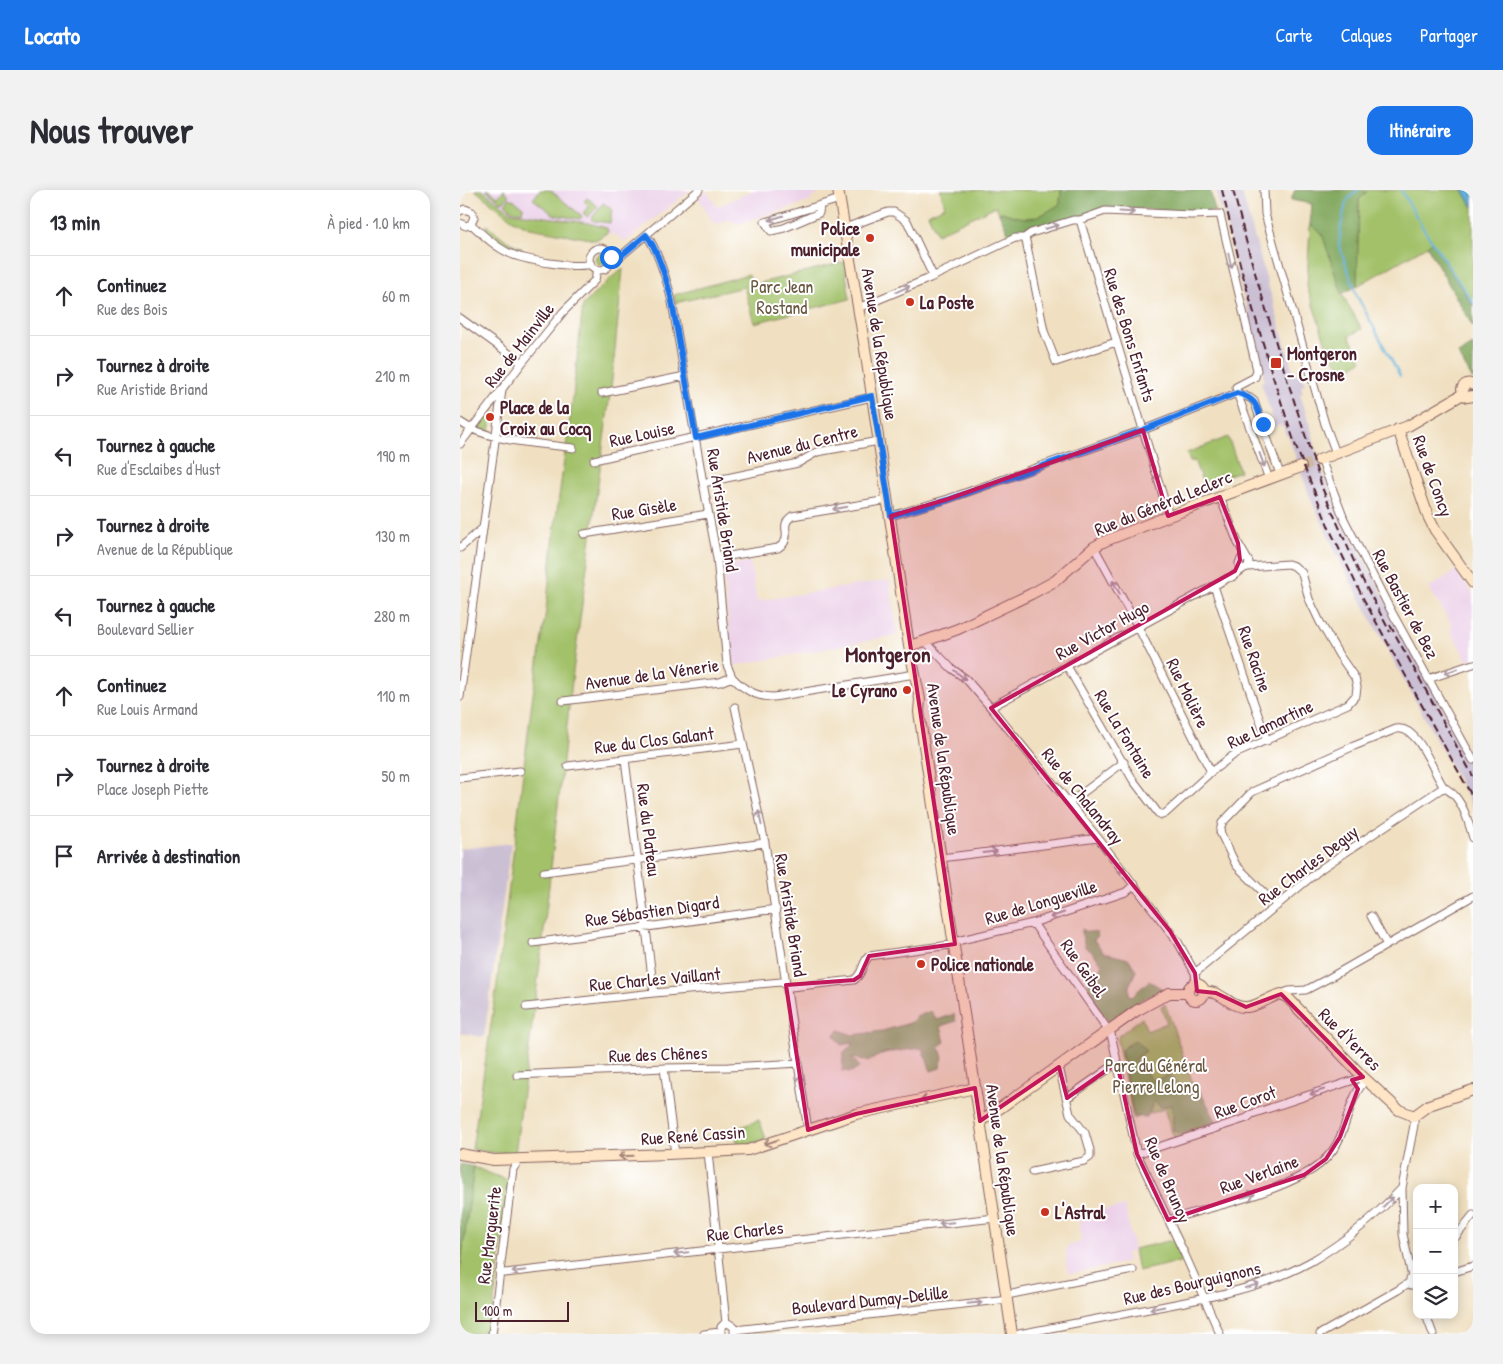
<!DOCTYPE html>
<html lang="fr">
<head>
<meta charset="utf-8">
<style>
  :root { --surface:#fff; --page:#f2f2f3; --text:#2b2b33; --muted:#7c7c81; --line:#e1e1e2; --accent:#1a73e8 }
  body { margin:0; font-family:"Patrick Hand",sans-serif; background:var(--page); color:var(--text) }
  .controls { position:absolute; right:15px; bottom:15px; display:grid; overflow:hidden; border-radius:10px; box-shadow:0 2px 12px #0003 }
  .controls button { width:45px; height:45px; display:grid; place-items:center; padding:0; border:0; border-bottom:1px solid var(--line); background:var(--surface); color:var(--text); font:25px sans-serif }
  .scale { position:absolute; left:15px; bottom:12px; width:94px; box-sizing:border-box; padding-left:5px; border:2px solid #4a1f2b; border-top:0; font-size:14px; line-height:18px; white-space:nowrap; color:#4a1f2b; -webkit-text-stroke:4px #fff; paint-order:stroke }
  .stop { position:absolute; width:15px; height:15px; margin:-11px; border:4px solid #1a73e8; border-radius:50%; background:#fff }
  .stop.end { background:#1a73e8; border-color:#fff; box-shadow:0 1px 5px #0008 }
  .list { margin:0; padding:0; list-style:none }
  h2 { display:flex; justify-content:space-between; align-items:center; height:65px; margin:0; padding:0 20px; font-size:21px }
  h2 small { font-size:16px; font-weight:400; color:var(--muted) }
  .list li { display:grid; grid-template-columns:32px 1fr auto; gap:15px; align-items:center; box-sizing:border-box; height:80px; padding:0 20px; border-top:1px solid var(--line) }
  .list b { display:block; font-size:19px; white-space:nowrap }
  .list p { margin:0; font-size:16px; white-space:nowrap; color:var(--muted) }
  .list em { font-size:16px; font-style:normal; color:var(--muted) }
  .icon { flex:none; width:28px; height:28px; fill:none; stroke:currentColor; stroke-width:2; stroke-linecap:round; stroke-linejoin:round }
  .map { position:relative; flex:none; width:1013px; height:1144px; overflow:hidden; border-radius:15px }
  header { display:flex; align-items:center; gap:30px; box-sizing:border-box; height:70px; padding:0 25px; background:var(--accent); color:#fff }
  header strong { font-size:24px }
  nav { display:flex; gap:28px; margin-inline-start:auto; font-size:18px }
  .intro { display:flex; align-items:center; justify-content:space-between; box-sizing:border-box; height:120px; padding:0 30px }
  h1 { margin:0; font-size:35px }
  .button { padding:12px 22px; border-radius:15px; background:var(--accent); color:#fff; font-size:18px; font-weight:700 }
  main { display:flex; gap:30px; padding:0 30px }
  aside { flex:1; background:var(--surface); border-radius:15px; box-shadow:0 2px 12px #0003 }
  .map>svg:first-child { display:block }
  .built { fill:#ecd1e9 }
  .industrial { fill:#cbbfd4 }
  .green { fill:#a2c169; stroke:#76704a }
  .forest { fill:#81a75d; stroke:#666344 }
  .water { fill:#61b0db; stroke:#566883 }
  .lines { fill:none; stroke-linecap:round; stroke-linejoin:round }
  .stream { stroke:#61b0db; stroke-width:2 }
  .secondary-tunnel { stroke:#cfb9a3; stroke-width:10; stroke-dasharray:10 5; stroke-linecap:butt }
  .street-casing { stroke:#846360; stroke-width:9 }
  .secondary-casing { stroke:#846360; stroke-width:12 }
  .street { stroke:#fff; stroke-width:7 }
  .secondary { stroke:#fee5c5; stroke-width:10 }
  .rail { stroke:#4a1f2b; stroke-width:2; stroke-dasharray:8 4; stroke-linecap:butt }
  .oneway { stroke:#ae9aa0 }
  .oneway2 { stroke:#a48278 }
  .route { stroke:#1a73e8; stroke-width:6 }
  .marked { fill:#c2185b; fill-opacity:0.2; stroke:#c2185b; stroke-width:4; stroke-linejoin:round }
  .poi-dot { fill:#c8321e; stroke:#fff; stroke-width:2 }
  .labels { text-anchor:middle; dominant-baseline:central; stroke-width:4; stroke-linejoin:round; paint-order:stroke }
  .poi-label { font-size:18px; font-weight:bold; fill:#4a1f2b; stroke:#fff; text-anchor:start }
  .park-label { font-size:18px; fill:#695841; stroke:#fff }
  .street-label { font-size:18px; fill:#4a1f2b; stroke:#fff }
  .district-label { font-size:22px; font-weight:bold; fill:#4a1f2b; stroke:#fff }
</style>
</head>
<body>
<header>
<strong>Locato</strong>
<nav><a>Carte</a><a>Calques</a><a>Partager</a></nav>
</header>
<div class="intro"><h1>Nous trouver</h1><a class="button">Itinéraire</a></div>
<main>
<aside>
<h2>13 min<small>À pied · 1.0 km</small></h2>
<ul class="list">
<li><svg class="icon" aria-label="ahead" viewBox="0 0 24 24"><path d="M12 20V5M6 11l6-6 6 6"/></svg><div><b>Continuez</b><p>Rue des Bois</p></div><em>60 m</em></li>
<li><svg class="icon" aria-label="right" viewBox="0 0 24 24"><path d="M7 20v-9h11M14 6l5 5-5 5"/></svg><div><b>Tournez à droite</b><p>Rue Aristide Briand</p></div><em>210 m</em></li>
<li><svg class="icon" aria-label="left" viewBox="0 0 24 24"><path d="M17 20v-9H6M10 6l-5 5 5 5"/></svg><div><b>Tournez à gauche</b><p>Rue d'Esclaibes d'Hust</p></div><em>190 m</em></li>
<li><svg class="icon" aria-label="right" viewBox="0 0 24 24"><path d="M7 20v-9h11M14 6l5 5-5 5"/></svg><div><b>Tournez à droite</b><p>Avenue de la République</p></div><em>130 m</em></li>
<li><svg class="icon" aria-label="left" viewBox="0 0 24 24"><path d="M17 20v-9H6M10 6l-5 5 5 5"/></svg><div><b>Tournez à gauche</b><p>Boulevard Sellier</p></div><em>280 m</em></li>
<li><svg class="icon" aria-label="ahead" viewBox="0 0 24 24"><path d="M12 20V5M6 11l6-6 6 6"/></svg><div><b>Continuez</b><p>Rue Louis Armand</p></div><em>110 m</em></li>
<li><svg class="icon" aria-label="right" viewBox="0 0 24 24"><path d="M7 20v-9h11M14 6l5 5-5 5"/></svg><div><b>Tournez à droite</b><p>Place Joseph Piette</p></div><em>50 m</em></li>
<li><svg class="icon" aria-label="arrive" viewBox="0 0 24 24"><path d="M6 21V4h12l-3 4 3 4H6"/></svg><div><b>Arrivée à destination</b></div></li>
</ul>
</aside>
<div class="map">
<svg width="1013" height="1144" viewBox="0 0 1013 1144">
  <rect width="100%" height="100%" fill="#fff"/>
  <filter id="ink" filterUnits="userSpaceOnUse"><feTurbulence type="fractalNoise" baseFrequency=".02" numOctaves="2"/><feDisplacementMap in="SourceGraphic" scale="10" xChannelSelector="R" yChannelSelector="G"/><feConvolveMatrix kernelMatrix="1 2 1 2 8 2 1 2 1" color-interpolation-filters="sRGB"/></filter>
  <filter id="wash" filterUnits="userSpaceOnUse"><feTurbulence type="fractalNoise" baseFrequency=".0096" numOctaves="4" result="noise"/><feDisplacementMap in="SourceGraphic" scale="20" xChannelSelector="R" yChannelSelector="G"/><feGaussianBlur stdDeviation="1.12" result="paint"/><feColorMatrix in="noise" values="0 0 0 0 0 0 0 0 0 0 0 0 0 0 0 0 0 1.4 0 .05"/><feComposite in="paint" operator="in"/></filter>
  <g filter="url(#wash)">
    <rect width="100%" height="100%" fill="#f0e0c1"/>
    <!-- built -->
    <path class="built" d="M15 0H228V2L165 52 158 46 153 44H147L136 50 70 38 53 30Z
      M294 0H356L358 5 350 9 351 11 278 34 269 30 254 34 238 7 247 1 257 17Z
      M290 372 297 411 429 390 438 445 273 476 263 376Z
      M998 379 1000 385 1013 404V469L1007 471 990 439 993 437 969 398Z
      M665 1016 674 1061 666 1063 668 1072 609 1084 606 1075 607 1056 621 1052 619 1025Z"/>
    <!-- industrial -->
    <path class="industrial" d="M756 0H781L834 185 842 183 845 194 841 196 843 203 840 204 854 249 857 267 877 318 1010 569 1013 578V617L884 379 851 310 828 245 826 246 823 236 821 237 820 235 815 236 801 192 804 191 802 173H803L778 87 763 21 759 18Z
      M51 653 24 847 0 843V659Z"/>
    <!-- green -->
    <path class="green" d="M15 0H22L51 22 128 33 147 38 148 42 136 50 70 38 53 30Z
      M26 0H29L38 7 44 0 49 5 43 12H41Z
      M80 0H90L121 25 122 27 120 29 94 25 73 9Z
      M480 0H601L600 14C577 29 569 32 542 22L539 23 536 16 477 44 468 24 485 16Z
      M908 0H1003L1013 17V116L972 51 967 56 897 96 899 10Z
      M49 8 53 9 63 17 62 22 51 20 45 14Z
      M127 8 138 16 128 27 123 23 129 16 124 11Z
      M143 13 152 19 150 33 134 31 131 29Z
      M850 34 862 43 882 104 902 139 889 146 902 170 887 181 870 166 847 97Z
      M27 35 47 51 62 58 61 60 43 52 26 39Z
      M135.5 69a5.5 5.5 0 1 1 11 0a5.5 5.5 0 1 1-11 0Z
      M384 72 390 109 294 133 284 97 215 113 214 105 289 84 292 95Z
      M163 79 152 189 113 482 82 758 55 964 27 962 12 959 36 802 72 511 86 421 95 335 113 207 123 115 152 87Z
      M35 215 30 241 18 238Z
      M768 247 780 281 743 294 734 270 730 272 727 263Z
      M705 814 748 937 714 948 704 919 673 929 657 850 659 845 682 828 687 841 707 833 701 816Z
      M299 930 306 949 285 956H279L273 940Z
      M14 977 49 991 30 1144H0V1079Z
      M713 1050 724 1071 678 1081 674 1059Z"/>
    <!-- forest -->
    <path class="forest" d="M601 0H750L755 21 733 22 649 17 550 47 539 23 542 22C569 32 577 29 600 14Z
      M835 0H908L899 10 897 96 882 104 862 44 850 34 852 14 831 10Z
      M972 51 1013 116V137L967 56Z
      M1013 155V190L998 164Z
      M622 739 627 742H636L638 746 634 750 644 763 669 769 676 781 669 796V805L672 806 689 791 704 800 681 810 650 835 624 797 641 780 642 774 631 761 625 757 622 745Z
      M471 821 477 830 494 824 496 831 481 836 485 852 479 856 483 867 480 878 471 881 462 858 424 863 409 871 392 868 400 877 391 882 382 881 383 864 394 853 381 855 374 845 379 840 393 845 422 841 450 833 456 827Z
      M675 850 686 861 674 869 693 891 709 885 731 905 738 898 757 932 742 935 723 943 713 941V922L711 915 701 917 694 911 687 927 674 926 661 860Z
      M0 974 14 977 0 1079Z"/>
    <!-- water -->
    <path class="water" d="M1003 0H1013V17Z"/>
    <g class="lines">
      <!-- stream -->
      <path class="stream" d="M898 0 889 8 886 12 881 36 879 55 897 106 940 186
        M941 0 963 38 1013 113"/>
    </g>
  </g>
  <g filter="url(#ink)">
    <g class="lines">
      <!-- secondary-tunnel -->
      <path class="secondary-tunnel" d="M841 277 859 270"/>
      <defs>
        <path id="street" d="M804 0 805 24 865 234 876 263
          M360 15 359 23 324 38 311 41 305 32 380 9
          M0 21 5 19 12 22 14 27 11 34
          M620 30 709 326
          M0 33 6 36 11 34
          M11 34C22 44 35 57 49 63 63 70 116 79 131 74
          M385 38 428 22H434L447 31 473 86
          M186 45C196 55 209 97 212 112L243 293 257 368 267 475 272 487
          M564 48 566 51 584 141 596 172 656 152
          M129 69a11 11 0 1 1 22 0a11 11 0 1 1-22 0Z
          M151 67 157 68 161 66 239 0
          M398 118 470 88 555 48H564L571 43 613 30H620L645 21 731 25 760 24 797 180 795 187 776 197 777 203 809 289
          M0 128 62 173
          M142 203 225 186
          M777 203 790 208 794 211 820 284
          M0 232C28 252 79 253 113 258
          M0 254 62 173 103 122 135 90 137 80
          M861 269 884 329 929 417 1013 570
          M134 270 412 207
          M243 293 338 273 357 262 419 251
          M760 307 778 353 789 372 788 377 782 379 779 376V373L781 369 786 368
          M431 326 488 309 683 240 777 203
          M124 344 248 324
          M634 357 678 437 751 582
          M0 358 23 338
          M257 368 318 358C320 356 323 355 324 353 331 342 319 336 332 326L428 310
          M754 396 807 551
          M465 451 491 478 506 489 532 519 638 648 718 752 735 783 736 794
          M607 476 673 590 698 623 702 625 706 623 751 582 775 564 888 514 896 505 897 497 895 488 879 465 860 432 849 409 842 383 834 376 828 374 788 377
          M968 489 1013 474
          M0 507 42 200
          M103 511 260 492 272 487C284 500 296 507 314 507L455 484
          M275 517 305 653 348 940
          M532 519 535 515 768 388 772 387 783 379
          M165 569 194 803
          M108 576 283 554
          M0 588 60 581
          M609 613 664 572
          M481 668 638 648
          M84 682 305 653
          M817 716 776 675 760 642 762 633 792 602 894 556 936 539C958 534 973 582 983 596 987 600 992 602 995 606 1005 618 1009 634 1013 648
          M911 726 927 755
          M573 733 651 844 677 964 725 1065 760 1144
          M73 753 316 719
          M735 783 862 678 984 597
          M821 804 829 801 846 800 869 788 1013 706
          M66 817 194 803 321 792 331 797 394 790C404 783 401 774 409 766L490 755 501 750 573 733 666 702 674 695
          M204 878 215 964
          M57 885 204 878 268 877 339 873
          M607 908 657 873
          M248 962 266 1133
          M677 964 787 928 792 924 903 887 905 891C887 910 888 940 873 960 865 971 855 979 843 985 804 1006 751 1017 708 1030
          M572 982 624 971 630 967V960L625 943 610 924 599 877
          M994 1049 1013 1025
          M39 1082 45 1083 535 1028
          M994 1082 1013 1076
          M952 1087 943 1044 942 998 954 935V926
          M950 1089V1092L951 1095H957
          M547 1105 673 1080
          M966 1125 973 1144
          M275 1140 548 1109
          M32 1144 53 979 60 969
          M244 1144 260 1142
          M261 1144V1137L264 1134 268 1133 274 1137V1144
          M559 1144C604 1135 649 1127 694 1118 747 1108 803 1098 850 1072 885 1052 915 1027 942 998
          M860 1144 938 1100 950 1092"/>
        <path id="secondary" d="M378 0 404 152 449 456 460 509 459 522 552 1144
          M1003 204 1002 199C1004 194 1008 192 1013 195
          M1003 204 1007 207 1013 206
          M938 239 968 326 975 340 1013 393
          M859 270 948 236 1003 204
          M449 456 465 451 498 439 571 404 595 391 634 357 645 351 709 326 841 277
          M728 802a8 8 0 1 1 16 0a8 8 0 1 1-16 0Z
          M743 801C749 802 754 802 759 805 769 810 775 818 787 817 799 816 809 807 821 804L828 808 903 887 939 920 954 926 969 915 1013 900
          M520 931 529 926 676 821 709 803H728
          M0 964 34 970 208 964 288 960 396 924 515 898"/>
      </defs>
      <!-- street casing -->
      <use href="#street" class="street-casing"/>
      <!-- secondary casing -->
      <use href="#secondary" class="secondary-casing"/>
      <!-- street -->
      <use href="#street" class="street"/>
      <!-- secondary -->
      <use href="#secondary" class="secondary"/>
      <!-- rail -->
      <path class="rail" d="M762 0 782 82 813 187 836 257 855 303 869 338 904 410 1013 608
        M773 0 790 66 825 183 863 300 899 383 930 442
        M930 435 1013 586"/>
    </g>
    <!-- one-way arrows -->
    <defs><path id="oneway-shaft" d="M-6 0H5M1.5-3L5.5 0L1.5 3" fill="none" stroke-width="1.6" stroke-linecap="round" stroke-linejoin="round" transform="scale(1.25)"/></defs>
    <g class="oneway">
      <use href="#oneway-shaft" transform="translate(667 22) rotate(3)"/>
      <use href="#oneway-shaft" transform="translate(316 28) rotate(163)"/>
      <use href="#oneway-shaft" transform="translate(592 37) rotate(-16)"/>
      <use href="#oneway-shaft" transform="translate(770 71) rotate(77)"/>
      <use href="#oneway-shaft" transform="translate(443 99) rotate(-24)"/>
      <use href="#oneway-shaft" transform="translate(802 270) rotate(70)"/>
      <use href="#oneway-shaft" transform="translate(696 283) rotate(73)"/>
      <use href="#oneway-shaft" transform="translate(380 318) rotate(171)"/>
      <use href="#oneway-shaft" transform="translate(656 397) rotate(-119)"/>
      <use href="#oneway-shaft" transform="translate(991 481) rotate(161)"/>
      <use href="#oneway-shaft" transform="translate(500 485) rotate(39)"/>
      <use href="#oneway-shaft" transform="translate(300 628) rotate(-102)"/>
      <use href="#oneway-shaft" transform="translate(530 662) rotate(-7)"/>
      <use href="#oneway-shaft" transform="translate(660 677) rotate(53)"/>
      <use href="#oneway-shaft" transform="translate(597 725) rotate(161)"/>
      <use href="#oneway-shaft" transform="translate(341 892) rotate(-98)"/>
      <use href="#oneway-shaft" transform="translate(857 902) rotate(161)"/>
      <use href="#oneway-shaft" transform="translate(668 923) rotate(77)"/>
      <use href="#oneway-shaft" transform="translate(788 1006) rotate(-16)"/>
      <use href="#oneway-shaft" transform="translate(928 1012) rotate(-45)"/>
      <use href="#oneway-shaft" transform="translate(486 1033) rotate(174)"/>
      <use href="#oneway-shaft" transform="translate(221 1063) rotate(174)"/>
      <use href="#oneway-shaft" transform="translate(59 1081) rotate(174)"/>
      <use href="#oneway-shaft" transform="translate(792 1096) rotate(-15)"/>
      <use href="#oneway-shaft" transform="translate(515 1113) rotate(-6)"/>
      <use href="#oneway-shaft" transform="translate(697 1118) rotate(169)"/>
    </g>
    <g class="oneway2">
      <use href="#oneway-shaft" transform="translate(468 909) rotate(168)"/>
      <use href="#oneway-shaft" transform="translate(311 952) rotate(162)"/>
      <use href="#oneway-shaft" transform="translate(166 966) rotate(178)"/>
    </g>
  </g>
  <g class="lines" filter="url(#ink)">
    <!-- route -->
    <path class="route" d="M151 67 156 68 161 66 186 45C196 55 209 97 212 112L236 248 412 206 431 326 488 310 683 240 777 203C797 209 796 215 803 234"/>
  </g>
  <!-- marked area -->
  <path class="marked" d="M683 240 708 326 760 307 778 353 780 370 775 381 531 518 710 741 735 783 737 801 756 803 786 817 821 804 903 887 892 890 898 899 880 947 866 969 844 985 708 1030 677 964 657 873 607 908 599 877 520 931 515 898 396 924 348 940 326 795 394 790 400 786 409 766 495 754 431 326 488 309Z"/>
  <!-- markers -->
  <g class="poi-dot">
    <circle cx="410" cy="48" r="5"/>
    <circle cx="450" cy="112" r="5"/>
    <rect x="810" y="167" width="12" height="12" rx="2.5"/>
    <circle cx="30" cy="227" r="5"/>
    <circle cx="447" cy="500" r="5"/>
    <circle cx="461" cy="774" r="5"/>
    <circle cx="585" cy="1022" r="5"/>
  </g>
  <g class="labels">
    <!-- poi labels -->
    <g class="poi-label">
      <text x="400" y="38" text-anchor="end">Police<tspan x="400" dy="21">municipale</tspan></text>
      <text x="460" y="112">La Poste</text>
      <text x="827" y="163">Montgeron<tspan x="827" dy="21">- Crosne</tspan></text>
      <text x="40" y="217">Place de la<tspan x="40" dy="21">Croix au Cocq</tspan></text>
      <text x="437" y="500" text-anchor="end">Le Cyrano</text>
      <text x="471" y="774">Police nationale</text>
      <text x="595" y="1022">L'Astral</text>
    </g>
    <!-- park labels -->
    <g class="park-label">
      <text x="322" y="96">Parc Jean<tspan x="322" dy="21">Rostand</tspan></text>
      <text x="696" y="875">Parc du Général<tspan x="696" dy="21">Pierre Lelong</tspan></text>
    </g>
    <!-- street labels -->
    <g class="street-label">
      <text transform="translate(670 145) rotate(73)">Rue des Bons Enfants</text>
      <text transform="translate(420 154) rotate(81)">Avenue de la République</text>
      <text transform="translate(59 155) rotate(-52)">Rue de Mainville</text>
      <text transform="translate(182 244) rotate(-12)">Rue Louise</text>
      <text transform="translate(342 254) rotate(-14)">Avenue du Centre</text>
      <text transform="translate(973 286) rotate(70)">Rue de Concy</text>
      <text transform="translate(703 313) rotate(-22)">Rue du Général Leclerc</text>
      <text transform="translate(184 319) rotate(-9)">Rue Gisèle</text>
      <text transform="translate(263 320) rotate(81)">Rue Aristide Briand</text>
      <text transform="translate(946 414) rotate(62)">Rue Bastier de Bez</text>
      <text transform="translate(642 440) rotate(-29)">Rue Victor Hugo</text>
      <text transform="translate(795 469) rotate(71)">Rue Racine</text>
      <text transform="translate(192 484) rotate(-8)">Avenue de la Vénerie</text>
      <text transform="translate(728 503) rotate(64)">Rue Molière</text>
      <text transform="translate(810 534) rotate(-25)">Rue Lamartine</text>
      <text transform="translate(665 544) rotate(59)">Rue La Fontaine</text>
      <text transform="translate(194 550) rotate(-7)">Rue du Clos Galant</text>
      <text transform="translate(484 569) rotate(82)">Avenue de la République</text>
      <text transform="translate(623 606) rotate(51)">Rue de Chalandray</text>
      <text transform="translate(189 640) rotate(83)">Rue du Plateau</text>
      <text transform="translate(848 675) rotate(-37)">Rue Charles Deguy</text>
      <text transform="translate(581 712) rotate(-17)">Rue de Longueville</text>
      <text transform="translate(192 721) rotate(-8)">Rue Sébastien Digard</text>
      <text transform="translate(331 725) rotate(81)">Rue Aristide Briand</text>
      <text transform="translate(624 778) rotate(55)">Rue Geibel</text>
      <text transform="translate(195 789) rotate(-5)">Rue Charles Vaillant</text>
      <text transform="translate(890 849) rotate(45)">Rue d'Yerres</text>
      <text transform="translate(198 864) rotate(-2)">Rue des Chênes</text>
      <text transform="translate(785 912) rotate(-20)">Rue Corot</text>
      <text transform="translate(233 945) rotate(-4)">Rue René Cassin</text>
      <text transform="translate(543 970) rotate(82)">Avenue de la République</text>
      <text transform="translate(799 984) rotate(-20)">Rue Verlaine</text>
      <text transform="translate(708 990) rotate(67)">Rue de Brunoy</text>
      <text transform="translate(285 1041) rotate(-6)">Rue Charles</text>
      <text transform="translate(29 1045) rotate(-83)">Rue Marguerite</text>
      <text transform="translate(732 1093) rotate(-13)">Rue des Bourguignons</text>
      <text transform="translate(410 1110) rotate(-6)">Boulevard Dumay-Delille</text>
    </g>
    <!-- district labels -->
    <g class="district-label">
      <text x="428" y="464">Montgeron</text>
    </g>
  </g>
</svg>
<div class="controls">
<button>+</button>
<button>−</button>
<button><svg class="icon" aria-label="layers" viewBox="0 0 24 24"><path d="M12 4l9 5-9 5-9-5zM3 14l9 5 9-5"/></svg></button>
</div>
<div class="scale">100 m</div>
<div class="stop" style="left:151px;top:67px"></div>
<div class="stop end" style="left:803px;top:234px"></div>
</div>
</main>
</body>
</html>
